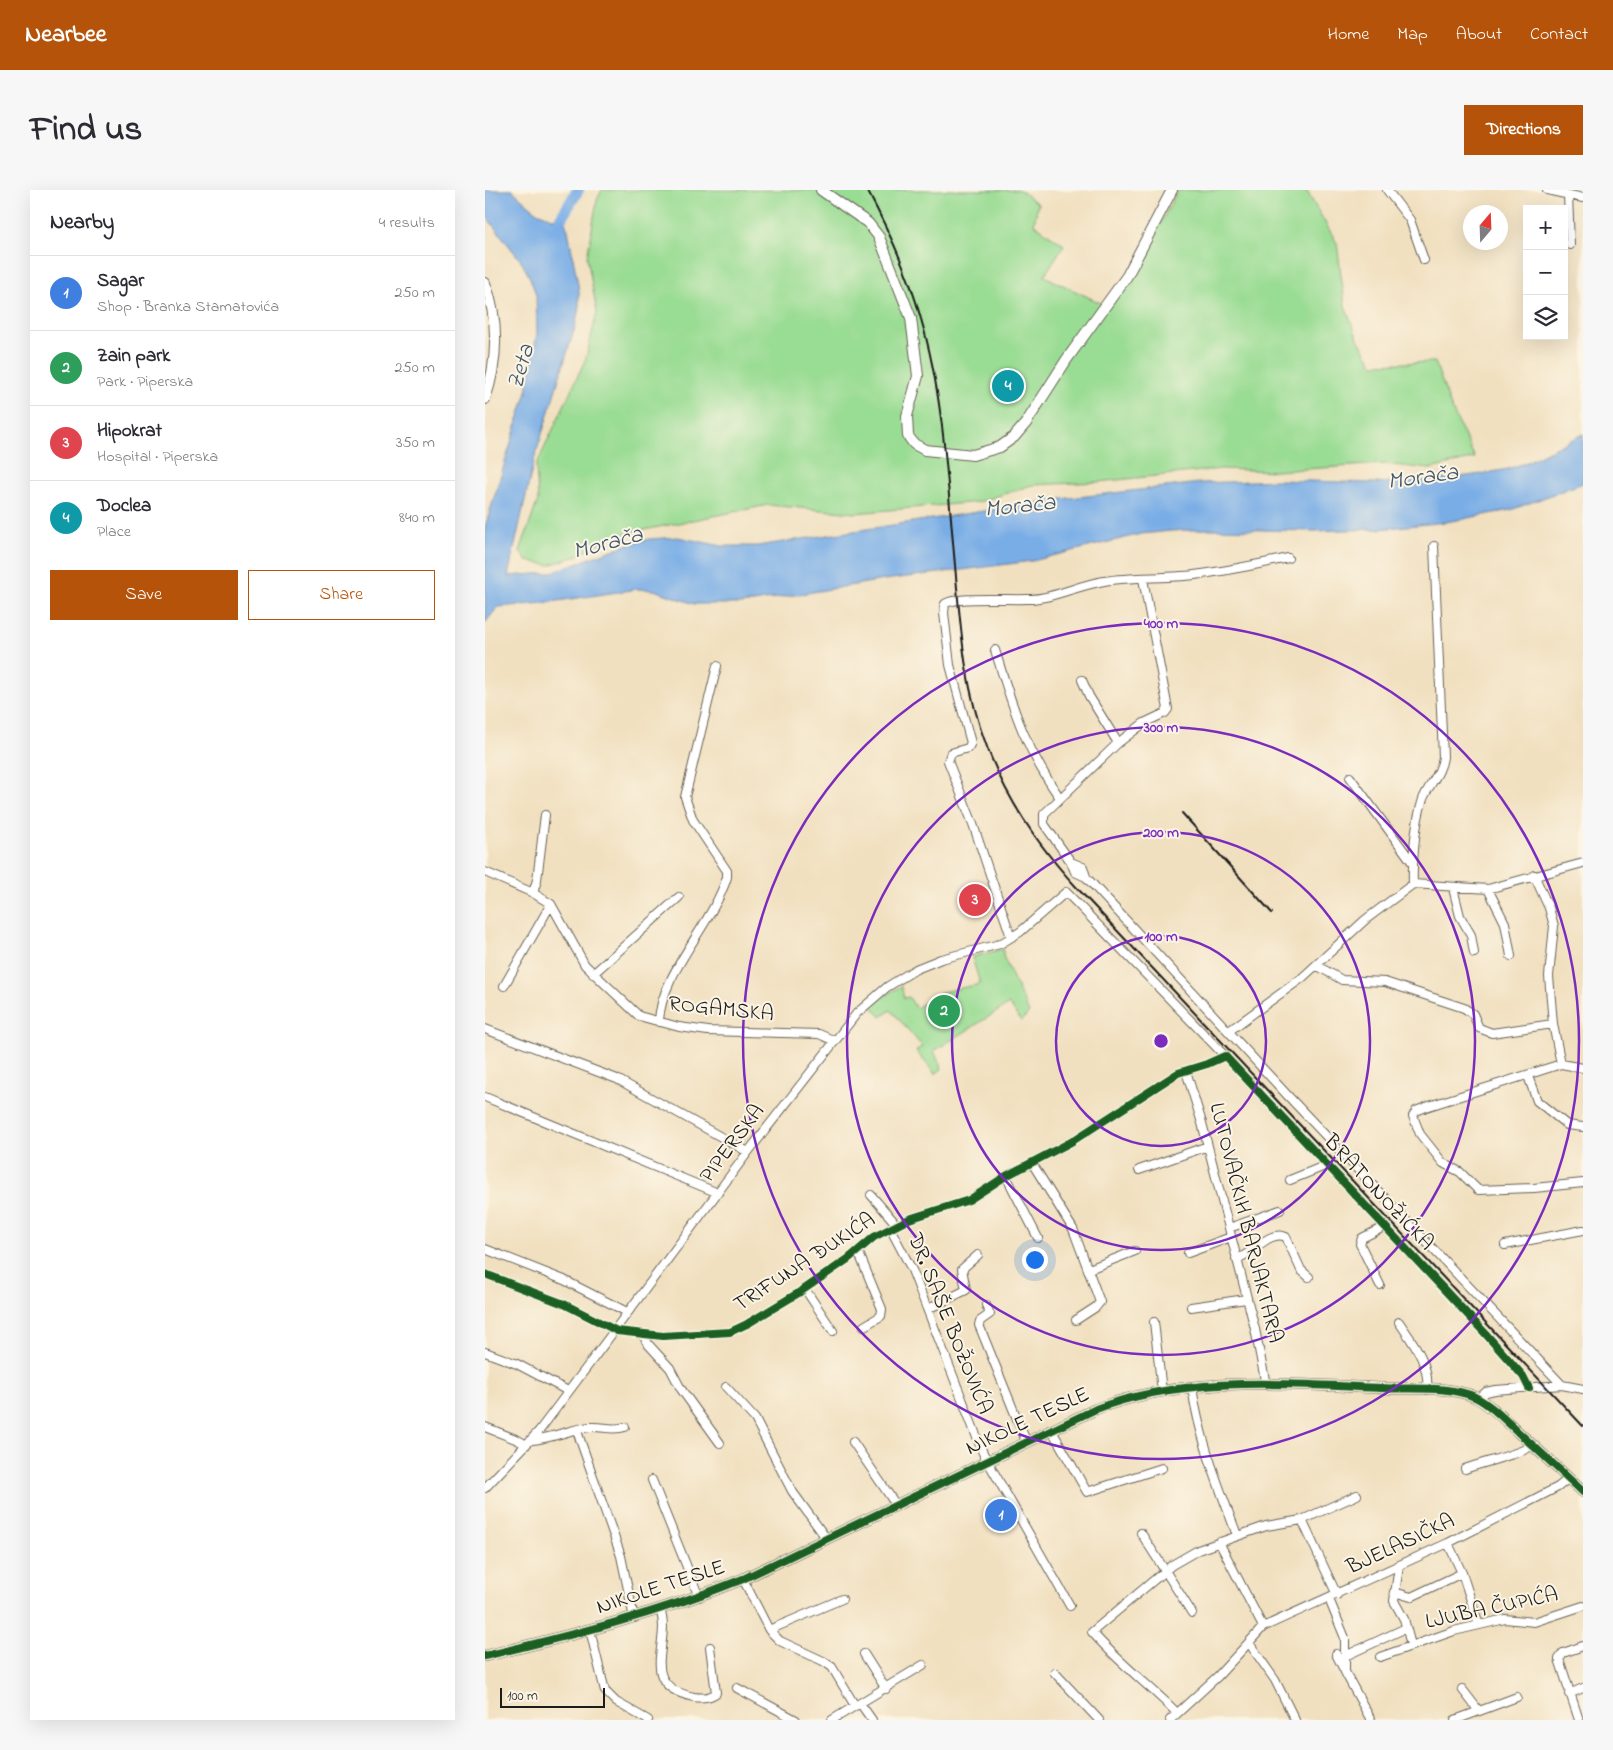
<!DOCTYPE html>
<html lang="en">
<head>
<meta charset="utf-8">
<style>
  :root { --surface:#fff; --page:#f7f7f7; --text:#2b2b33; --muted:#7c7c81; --line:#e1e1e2; --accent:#b45309 }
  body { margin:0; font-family:"Indie Flower",sans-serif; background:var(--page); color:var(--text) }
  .controls { position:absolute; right:15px; top:15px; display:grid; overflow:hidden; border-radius:0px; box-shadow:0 5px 20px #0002 }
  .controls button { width:45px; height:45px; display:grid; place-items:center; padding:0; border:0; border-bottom:1px solid var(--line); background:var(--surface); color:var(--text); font:25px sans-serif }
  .compass { position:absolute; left:978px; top:15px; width:45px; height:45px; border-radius:50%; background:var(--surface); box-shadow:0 5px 20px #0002; rotate:19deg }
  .scale { position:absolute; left:15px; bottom:12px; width:105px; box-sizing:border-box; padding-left:5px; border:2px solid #1c1c1c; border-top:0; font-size:14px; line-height:18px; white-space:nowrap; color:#1c1c1c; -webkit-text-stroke:4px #fcf5e5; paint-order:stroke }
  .you { position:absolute; left:549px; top:1069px; width:18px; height:18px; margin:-12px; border:4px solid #fff; border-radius:50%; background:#1a73e8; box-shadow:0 0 0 8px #1a73e833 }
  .badge { display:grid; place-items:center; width:32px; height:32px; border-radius:50%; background:var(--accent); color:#fff; font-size:16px; font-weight:700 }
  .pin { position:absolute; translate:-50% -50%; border:2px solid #fff; box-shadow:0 1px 5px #0006 }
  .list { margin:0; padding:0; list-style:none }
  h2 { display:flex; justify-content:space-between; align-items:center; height:65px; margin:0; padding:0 20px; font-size:21px }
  h2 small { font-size:16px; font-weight:400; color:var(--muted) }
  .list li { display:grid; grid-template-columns:32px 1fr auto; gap:15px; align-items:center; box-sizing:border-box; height:75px; padding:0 20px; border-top:1px solid var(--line) }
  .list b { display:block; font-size:19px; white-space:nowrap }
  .list p { margin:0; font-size:16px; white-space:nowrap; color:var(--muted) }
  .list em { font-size:16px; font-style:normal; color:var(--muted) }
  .actions { display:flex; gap:10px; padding:15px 20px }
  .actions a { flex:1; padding:11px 0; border:1px solid var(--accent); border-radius:0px; text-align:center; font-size:18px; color:var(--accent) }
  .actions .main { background:var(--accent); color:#fff }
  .icon { flex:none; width:28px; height:28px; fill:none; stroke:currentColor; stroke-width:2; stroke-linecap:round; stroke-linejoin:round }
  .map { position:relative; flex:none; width:1098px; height:1530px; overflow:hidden; border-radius:0px }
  header { display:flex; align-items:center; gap:30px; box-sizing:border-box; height:70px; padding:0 25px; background:var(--accent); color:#fff }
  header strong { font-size:24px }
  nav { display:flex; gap:28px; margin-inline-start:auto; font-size:18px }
  .intro { display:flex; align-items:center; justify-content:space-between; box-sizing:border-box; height:120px; padding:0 30px }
  h1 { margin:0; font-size:35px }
  .button { padding:12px 22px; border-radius:0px; background:var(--accent); color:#fff; font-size:18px; font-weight:700 }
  main { display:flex; gap:30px; padding:0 30px }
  aside { flex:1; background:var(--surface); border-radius:0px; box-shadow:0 5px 20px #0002 }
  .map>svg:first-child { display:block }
  .green { fill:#99dc93; stroke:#5a7c58 }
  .water { fill:#79ade6; stroke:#4a6481 }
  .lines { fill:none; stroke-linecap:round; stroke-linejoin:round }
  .river { stroke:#79ade6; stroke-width:12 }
  .street-casing { stroke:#676155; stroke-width:10 }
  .secondary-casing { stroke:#676155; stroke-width:12 }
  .street { stroke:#fff; stroke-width:8 }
  .secondary { stroke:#fff; stroke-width:10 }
  .rail { stroke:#1c1c1c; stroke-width:2 }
  .cycleway-casing { stroke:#fcf5e5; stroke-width:11 }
  .cycleway { stroke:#1b5e20; stroke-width:8 }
  .ring { fill:none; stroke:#7b2cbf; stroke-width:2.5 }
  .labels { text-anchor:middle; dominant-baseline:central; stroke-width:4; stroke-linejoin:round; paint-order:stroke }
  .street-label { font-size:22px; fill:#1c1c1c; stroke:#fcf5e5 }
  .water-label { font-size:24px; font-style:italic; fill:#41566d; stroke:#fcf5e5 }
  .centre { fill:#7b2cbf; stroke:#fcf5e5; stroke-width:2.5 }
  .ring-label { font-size:15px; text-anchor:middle; font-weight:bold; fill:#7b2cbf; stroke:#fcf5e5; stroke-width:4; stroke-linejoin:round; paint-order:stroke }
</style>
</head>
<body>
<header>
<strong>Nearbee</strong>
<nav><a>Home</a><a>Map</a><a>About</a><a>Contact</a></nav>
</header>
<div class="intro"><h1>Find us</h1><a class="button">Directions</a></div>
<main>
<aside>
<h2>Nearby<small>4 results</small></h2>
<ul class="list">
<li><span class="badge" style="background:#3f7fe0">1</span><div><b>Sagar</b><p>Shop · Branka Stamatovića</p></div><em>250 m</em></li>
<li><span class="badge" style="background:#2e9e5b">2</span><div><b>Zain park</b><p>Park · Piperska</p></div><em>250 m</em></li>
<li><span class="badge" style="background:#e0444e">3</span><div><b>Hipokrat</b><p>Hospital · Piperska</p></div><em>350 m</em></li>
<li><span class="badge" style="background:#0f9aa8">4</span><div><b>Doclea</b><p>Place</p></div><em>840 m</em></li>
</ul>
<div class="actions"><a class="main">Save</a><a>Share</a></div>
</aside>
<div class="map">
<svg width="1098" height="1530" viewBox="0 0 1098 1530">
  <rect width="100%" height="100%" fill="#fcf5e5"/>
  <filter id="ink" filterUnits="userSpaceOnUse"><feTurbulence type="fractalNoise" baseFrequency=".02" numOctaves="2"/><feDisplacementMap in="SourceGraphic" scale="10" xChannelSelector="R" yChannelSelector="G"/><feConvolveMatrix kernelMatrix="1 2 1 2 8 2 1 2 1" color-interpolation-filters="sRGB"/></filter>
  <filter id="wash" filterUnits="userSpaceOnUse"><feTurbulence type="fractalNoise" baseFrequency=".0096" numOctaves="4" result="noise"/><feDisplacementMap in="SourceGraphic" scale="20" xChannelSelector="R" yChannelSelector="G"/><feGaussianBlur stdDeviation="1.12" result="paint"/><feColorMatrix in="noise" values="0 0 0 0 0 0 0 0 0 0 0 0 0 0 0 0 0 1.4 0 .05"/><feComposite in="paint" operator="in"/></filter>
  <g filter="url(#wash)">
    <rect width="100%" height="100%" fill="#f1e0c0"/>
    <!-- green -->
    <path class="green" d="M117 0H535L553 14 549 34 579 55 559 86 624 117 665 53 693 0H821L852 53 860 116 873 149 888 174 950 172 966 217 990 268 945 279 899 274 790 281 736 279 613 292 547 295 494 312 370 323 283 315 124 347 92 366 64 375 42 371 35 361 53 310 51 276 101 168 112 122 102 67 112 10Z
      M518 759V766L544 823 536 831 524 814 449 861 457 879 450 884 431 861 437 856 406 820 396 827 385 815 416 796 419 808 424 807 431 818 457 802 495 794 487 767Z"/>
    <!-- water -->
    <path class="water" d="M0 0H27L52 22 80 33 83 40 94 100V117L90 137 49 270 23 386 65 383 149 352 165 349 193 347 237 356H272L576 309 715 293 793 290 888 293 953 290 996 284 1023 279 1042 272 1098 244V293L1026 320 961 332 894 339 830 341 725 339 686 341 656 344 547 371 399 390 257 414H209L169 400 153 399 59 413 13 417 0 433V337L42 201 52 143 51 105 45 88 36 71 0 25Z"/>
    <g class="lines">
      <!-- river -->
      <path class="river" d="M66 45 93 0"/>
    </g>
  </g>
  <g filter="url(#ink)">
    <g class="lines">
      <defs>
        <path id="street" d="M902 0 925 30 939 70
          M1062 0 1098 8
          M1083 5 1085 55
          M658 389 683 519 680 523 659 533 633 553 559 624V634L586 672 598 677 601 687 804 907 1077 1195
          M510 460C528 518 539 557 575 608
          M597 490 604 506 633 553
          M865 587 927 672
          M586 672 590 682 601 687
          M0 682 48 703 66 714 100 775 154 826 194 837 223 841 334 844 350 851
          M1049 685 1064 718 1069 736 1064 786 1068 834 1076 874
          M928 694C927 670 930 633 938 609 944 594 956 584 958 567L949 356
          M968 698 975 726 986 745 989 763
          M1003 699 1020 733 1026 766
          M48 703 52 690 60 625
          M526 747 488 634 463 571 466 563 483 558 486 553 465 475 459 423 460 414C468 406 526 410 542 409 568 409 593 395 619 391 651 386 684 389 717 384 746 380 774 374 803 368
          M831 775 857 790 900 792 979 818 988 824 994 838 1007 843 1068 834
          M108 784 194 707
          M19 796 66 714
          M174 832C175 784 228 734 242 687V681L208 630 200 607 232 476
          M0 839 132 889 263 962
          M744 841 817 788 880 730 928 694 1003 699 1098 673
          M1098 878 1076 874 941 917 931 921 928 926 935 944 958 973 975 982 993 1000 1049 998 1098 993
          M701 881 717 933 770 1139 781 1195
          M1043 886 1052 911 1082 935 1098 937
          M0 907 233 1003
          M547 973 588 1039 615 1112 611 1117 591 1130
          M654 980 723 956
          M521 986 553 1048
          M805 990 842 975
          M386 1005 412 1035
          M405 1038 427 1080 498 1263 585 1416
          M744 1038 795 1020
          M1020 1055 1098 1040
          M0 1059 79 1090 142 1122
          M373 1061 397 1119 396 1126 379 1136
          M703 1063 746 1047
          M751 1069C768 1065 784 1039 801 1047L816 1080 824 1087
          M604 1079 650 1061
          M0 1084 79 1114 132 1141 178 1146 245 1142 262 1134 315 1102 363 1069 389 1047 424 1029 484 1010 521 986 586 952 693 883 722 874 740 866 999 1142 1038 1186 1044 1198
          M895 1095 875 1054 877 1048 901 1036
          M320 1099 348 1141
          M501 1115 505 1124 495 1131 494 1135 541 1251
          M706 1117 761 1109
          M443 1119 481 1100 477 1079 493 1065
          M669 1132 677 1201
          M914 1132C928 1153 945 1173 942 1200
          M158 1145 163 1154 185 1178 196 1199 235 1253
          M0 1162 32 1174 83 1201
          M241 1197 270 1229 307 1301 341 1348
          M707 1197C714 1248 734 1297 752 1345
          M993 1209 1001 1202 1010 1200 1077 1195 1098 1199
          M0 1237 33 1250 41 1255
          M566 1239 602 1302 677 1278
          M92 1241 136 1366 149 1428
          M46 1250C66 1249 85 1239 105 1237 118 1236 127 1241 140 1237
          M368 1252 411 1315
          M980 1279C995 1273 1040 1263 1047 1255
          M167 1290 214 1407
          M0 1298 54 1241 263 962 372 823 402 797 431 779 456 769 515 754 535 742 581 702 740 866
          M817 1330 852 1405
          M656 1343 707 1423
          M734 1352 778 1437
          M963 1353 977 1383 994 1435
          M914 1376 909 1411 919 1429 926 1455
          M258 1389 284 1440 295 1451 338 1471 347 1477 370 1516
          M909 1402 926 1407 977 1383
          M844 1409 860 1448V1482L886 1530
          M175 1420C188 1452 150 1495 209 1507 216 1508 225 1508 231 1503L225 1457
          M105 1440 120 1501 131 1512 163 1530
          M284 1440 357 1409
          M764 1453 790 1490 810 1530
          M379 1464 401 1499
          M851 1464 859 1480
          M860 1466 921 1438
          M895 1467 969 1441 1020 1429 1049 1432 1098 1416
          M570 1483 614 1530
          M252 1498 311 1530
          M977 1499 994 1521
          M1084 1504 1098 1498
          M375 1513 387 1530
          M691 1522C664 1495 633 1472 607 1442L687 1375 713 1360 781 1336 817 1330 872 1305
          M347 1530 438 1475
          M685 1530 733 1486 778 1437 963 1353 1073 1297 1084 1288
          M970 1530 1032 1507
          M1094 1530 1074 1469 1078 1463 1098 1456"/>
        <path id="secondary" d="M336 0 383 33 394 47 426 128 433 186 422 226 423 246 429 254 440 260 488 265 515 257 529 247 541 233 582 169 642 86 687 0
          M0 93C14 130 13 172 0 209
          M0 1466C88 1445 174 1423 258 1389L611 1219C700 1185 802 1194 896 1198 926 1200 962 1195 990 1207 1006 1215 1020 1230 1034 1243 1055 1262 1077 1282 1098 1302"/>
      </defs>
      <!-- street casing -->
      <use href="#street" class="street-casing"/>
      <!-- secondary casing -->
      <use href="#secondary" class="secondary-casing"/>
      <!-- street -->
      <use href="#street" class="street"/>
      <!-- secondary -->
      <use href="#secondary" class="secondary"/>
      <!-- rail -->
      <path class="rail" d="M382 0C404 41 424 84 436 129 458 204 462 286 469 364 475 429 478 495 502 557 522 610 555 658 593 699L1098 1236
        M697 623 787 723"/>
      <defs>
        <path id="cycleway" d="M0 1084 79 1114 132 1141 178 1146 245 1142 262 1134 315 1102 363 1069 389 1047 424 1029 484 1010 521 986 586 952 693 883 722 874 740 866 999 1142 1038 1186 1044 1198
          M0 1466C88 1445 174 1423 258 1389L611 1219C700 1185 802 1194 896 1198 926 1200 962 1195 990 1207 1006 1215 1020 1230 1034 1243 1055 1262 1077 1282 1098 1302"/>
      </defs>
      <!-- cycleway casing -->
      <use href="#cycleway" class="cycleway-casing"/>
      <!-- cycleway -->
      <use href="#cycleway" class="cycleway"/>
    </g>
  </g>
  <!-- distance rings -->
  <g class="ring">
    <circle cx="676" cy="851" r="105"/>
    <circle cx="676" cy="851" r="209"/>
    <circle cx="676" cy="851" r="314"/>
    <circle cx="676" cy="851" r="418"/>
  </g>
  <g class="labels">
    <!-- street labels -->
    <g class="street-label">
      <text transform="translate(236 820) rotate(6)">ROGAMSKA</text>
      <text transform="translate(248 954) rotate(-53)">PIPERSKA</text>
      <text transform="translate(893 1003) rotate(47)">BRATONOŽIĆKA</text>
      <text transform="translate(760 1033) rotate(76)">LUTOVAČKIH BARJAKTARA</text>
      <text transform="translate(320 1073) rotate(-33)">TRIFUNA ĐUKIĆA</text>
      <text transform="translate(464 1134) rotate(68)">DR. SAŠE BOŽOVIĆA</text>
      <text transform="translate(543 1232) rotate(-25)">NIKOLE TESLE</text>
      <text transform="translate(916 1355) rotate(-25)">BJELASIČKA</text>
      <text transform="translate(176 1398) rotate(-18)">NIKOLE TESLE</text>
      <text transform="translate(1007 1419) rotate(-12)">LJUBA ČUPIĆA</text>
    </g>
    <!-- water labels -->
    <g class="water-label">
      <text transform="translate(37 177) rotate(-74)">Zeta</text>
      <text transform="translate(938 288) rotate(-8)">Morača</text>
      <text transform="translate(535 317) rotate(-6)">Morača</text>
      <text transform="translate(123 354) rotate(-15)">Morača</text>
    </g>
  </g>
  <circle cx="676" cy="851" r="8" class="centre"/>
  <g class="ring-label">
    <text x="676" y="438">400 m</text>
    <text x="676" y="542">300 m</text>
    <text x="676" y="647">200 m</text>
    <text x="676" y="751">100 m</text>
  </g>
</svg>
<div class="controls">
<button>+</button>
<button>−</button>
<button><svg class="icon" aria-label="layers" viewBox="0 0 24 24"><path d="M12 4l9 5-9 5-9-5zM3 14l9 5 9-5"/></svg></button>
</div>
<svg class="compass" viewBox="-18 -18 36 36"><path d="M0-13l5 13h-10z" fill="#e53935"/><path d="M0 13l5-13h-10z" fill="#7c7c81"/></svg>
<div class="scale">100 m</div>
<div class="you"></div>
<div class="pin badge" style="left:516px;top:1325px;background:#3f7fe0">1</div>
<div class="pin badge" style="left:459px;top:821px;background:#2e9e5b">2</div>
<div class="pin badge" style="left:490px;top:710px;background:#e0444e">3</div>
<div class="pin badge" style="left:523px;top:196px;background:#0f9aa8">4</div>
</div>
</main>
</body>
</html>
